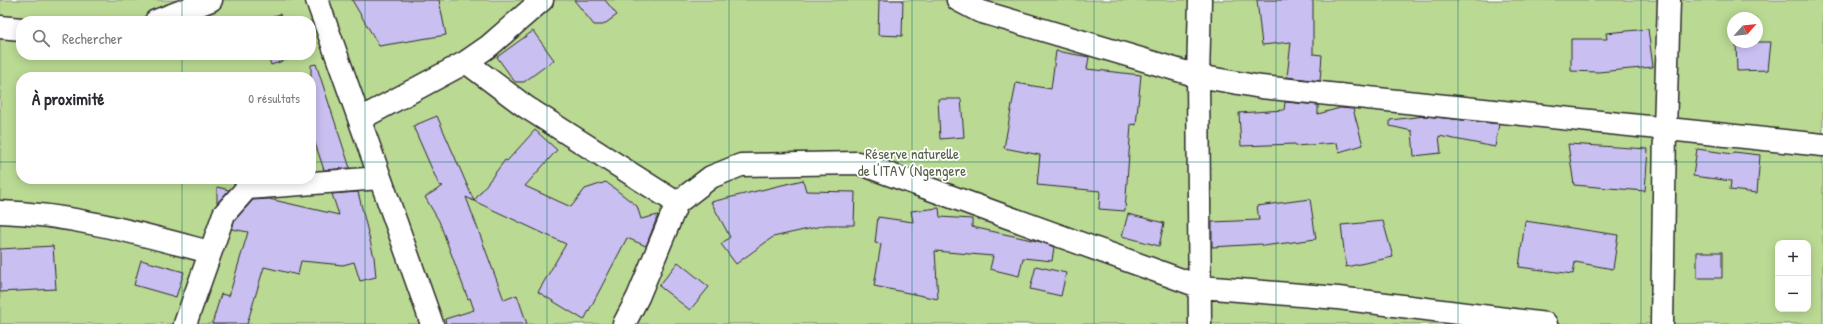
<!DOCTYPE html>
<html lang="fr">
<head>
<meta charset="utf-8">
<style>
  :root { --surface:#fff; --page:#f2f2f3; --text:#2b2b33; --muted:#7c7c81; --line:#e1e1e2 }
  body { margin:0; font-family:"Patrick Hand",sans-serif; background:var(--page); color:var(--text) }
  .controls { position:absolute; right:12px; bottom:12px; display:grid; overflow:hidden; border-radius:8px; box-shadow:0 2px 10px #0003 }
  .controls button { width:36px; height:36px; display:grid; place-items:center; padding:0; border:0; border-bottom:1px solid var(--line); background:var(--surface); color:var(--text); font:20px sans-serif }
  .compass { position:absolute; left:1727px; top:12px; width:36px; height:36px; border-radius:50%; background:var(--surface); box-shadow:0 2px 10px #0003; rotate:63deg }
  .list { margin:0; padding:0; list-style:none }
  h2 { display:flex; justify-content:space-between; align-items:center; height:52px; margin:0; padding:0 16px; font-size:17px }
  h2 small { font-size:13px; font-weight:400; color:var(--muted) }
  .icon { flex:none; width:22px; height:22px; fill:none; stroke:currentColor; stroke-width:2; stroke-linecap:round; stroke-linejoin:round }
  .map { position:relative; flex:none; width:1823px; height:324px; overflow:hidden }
  .search { position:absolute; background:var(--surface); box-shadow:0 2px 10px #0003; left:16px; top:16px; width:300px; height:44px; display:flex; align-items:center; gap:10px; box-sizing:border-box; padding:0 14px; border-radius:16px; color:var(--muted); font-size:15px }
  .panel { position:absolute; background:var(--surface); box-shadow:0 2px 10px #0003; left:16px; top:72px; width:300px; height:112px; border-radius:16px }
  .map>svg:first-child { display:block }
  .green { fill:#bada93; stroke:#72825f; fill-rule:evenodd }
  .building { fill:#c9bff1; stroke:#2b2b2b }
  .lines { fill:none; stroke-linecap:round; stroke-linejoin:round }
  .minor-casing { stroke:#2b2b2b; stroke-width:25 }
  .minor { stroke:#fff; stroke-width:22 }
  .grid { fill:none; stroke:#0f766e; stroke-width:1; stroke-opacity:0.55 }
  .labels { text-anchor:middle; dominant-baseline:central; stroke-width:3.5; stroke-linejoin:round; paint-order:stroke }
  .park-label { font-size:15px; fill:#56604a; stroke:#fff }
</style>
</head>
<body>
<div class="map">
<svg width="1823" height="324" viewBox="0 0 1823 324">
  <rect width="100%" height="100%" fill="#fff"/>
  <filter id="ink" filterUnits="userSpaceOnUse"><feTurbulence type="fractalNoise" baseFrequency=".025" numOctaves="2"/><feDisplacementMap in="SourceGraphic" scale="8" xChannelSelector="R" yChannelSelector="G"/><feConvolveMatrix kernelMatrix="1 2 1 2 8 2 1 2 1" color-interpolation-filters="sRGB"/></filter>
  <g filter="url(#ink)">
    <!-- green -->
    <path class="green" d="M0 0H1823V324H0ZM1733 18H1757V42H1733ZM21 21H311V55H21ZM21 77H311V179H21ZM1778 243H1808V309H1778Z"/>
    <!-- building -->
    <path class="building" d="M352 0H439L446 35 379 46Z
      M574 0H605L617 15 603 25H594Z
      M879 0H903L902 36 878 35Z
      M1257 0H1313V54L1322 55 1320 81 1287 77 1291 42 1262 45Z
      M280 14 282 21H259Z
      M1648 29 1653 67 1598 72 1571 71V39H1607L1606 33Z
      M533 31 554 60 524 82H515L497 57Z
      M1736 42H1771L1768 70 1737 71Z
      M1056 51 1089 57 1087 69 1141 75 1136 125 1131 124 1125 211 1099 209 1100 191 1037 185 1040 155 1004 148 1016 83 1051 89Z
      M268 55H294L295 57 271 65Z
      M316 64 350 168 324 170 311 131V65Z
      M938 99H961L964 137 940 139Z
      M1285 102 1318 105V114L1340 108 1353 109 1363 145 1339 152 1337 143 1295 146V144L1241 146 1239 113 1284 110Z
      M437 116 474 201 466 197 504 300 517 295 527 324H446L445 319 474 310 470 298 468 299 439 221 425 197 443 186 439 185 413 126Z
      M1425 116 1499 124 1495 147 1439 136 1441 153 1414 156 1412 131 1390 126V120Z
      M535 130 557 150 525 186 571 207 585 189 606 182 637 206 641 219 658 215 646 246 627 238 584 320 538 292 566 244 474 201 505 160 507 161Z
      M1568 144 1648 149 1645 191 1574 185Z
      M1697 149 1733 154 1734 152 1760 155 1757 193 1730 190 1731 181 1693 176Z
      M803 180 806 191 855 192 854 225H826L773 237 736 264 721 244 730 237 711 202Z
      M217 187 229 190 217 203Z
      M358 192 374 257 376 277 360 281 354 262 343 265 301 261 298 275 264 267 247 324H212L221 294 229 296 248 232 232 229 235 220 253 200 269 199 339 215 332 194Z
      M1310 199 1316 239 1263 246 1262 244 1212 247V222L1259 220 1257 206Z
      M939 208 940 217 972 219V227L1041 242 1054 247 1052 261 1023 258 1019 276 990 269 993 256 935 251 938 299 874 286 881 244 875 243 878 217 913 222 911 211Z
      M1128 214 1164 223 1159 246 1122 236Z
      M1383 221 1393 257 1346 267 1341 225Z
      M1525 221 1618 235 1613 269 1575 262 1573 274 1519 267Z
      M53 246 56 289 0 292V249Z
      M1697 252H1722V278H1697Z
      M141 260 184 272 176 297 134 285Z
      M678 262 709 287 690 310 659 286Z
      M1036 266 1066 273 1061 296 1030 289Z"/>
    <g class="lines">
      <defs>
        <path id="minor" d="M317 0 432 324
          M958 0 979 11 1198 76 1261 87 1823 145
          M156 21 211 0
          M0 27 21 29
          M466 62 526 107 677 203
          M360 119 466 62 489 46 542 0
          M0 212C71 214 141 234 209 252
          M185 324 224 214 247 188 380 178
          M624 324 638 297 677 203 711 177 741 165 858 163 1201 287 1338 298 1546 324
          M1200 324 1198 76 1200 0
          M1662 324 1665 130 1669 0"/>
      </defs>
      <!-- minor casing -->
      <use href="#minor" class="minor-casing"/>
      <!-- minor -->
      <use href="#minor" class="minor"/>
    </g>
  </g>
  <!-- grid -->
  <path class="grid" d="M182 0V21M365 0V324M547 0V324M729 0V324M912 0V324M1094 0V324M1276 0V324M1458 0V324M1641 0V324M182 55V77M0 162H21M311 162H1823M182 179V324"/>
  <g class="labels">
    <!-- park labels -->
    <g class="park-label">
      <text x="912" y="153">Réserve naturelle<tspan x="912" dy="17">de l'ITAV (Ngengere</tspan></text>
    </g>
  </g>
</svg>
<div class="controls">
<button>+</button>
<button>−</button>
</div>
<svg class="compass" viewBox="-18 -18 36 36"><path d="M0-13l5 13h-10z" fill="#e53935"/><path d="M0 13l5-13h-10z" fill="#7c7c81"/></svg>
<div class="search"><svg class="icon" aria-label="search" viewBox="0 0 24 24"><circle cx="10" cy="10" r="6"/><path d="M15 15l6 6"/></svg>Rechercher</div>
<section class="panel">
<h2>À proximité<small>0 résultats</small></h2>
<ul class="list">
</ul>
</section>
</div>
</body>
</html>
